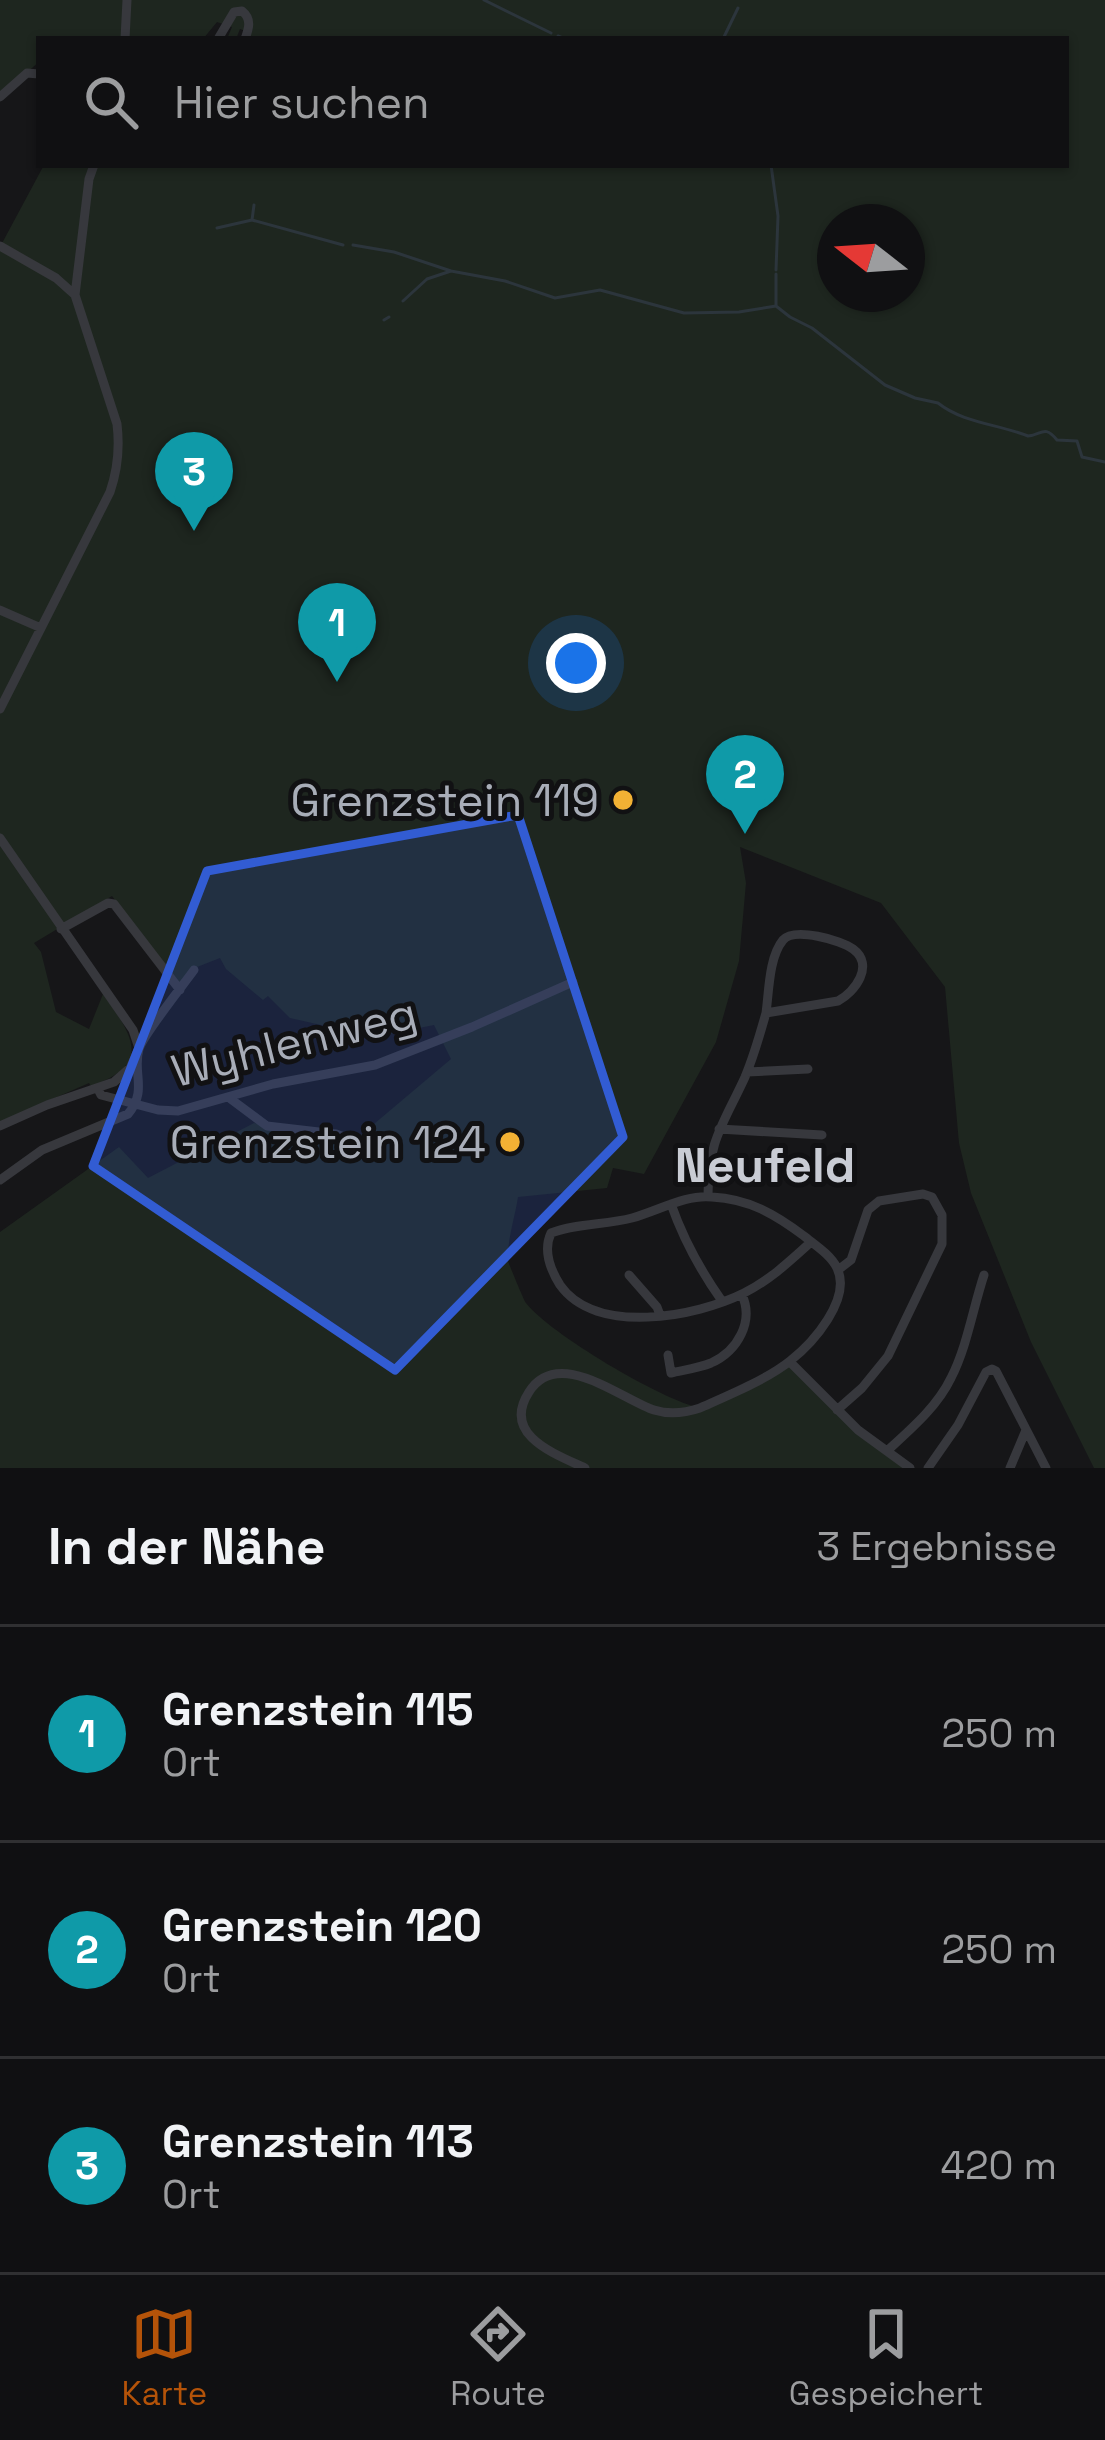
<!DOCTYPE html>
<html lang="de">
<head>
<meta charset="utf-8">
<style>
  :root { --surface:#101012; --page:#1e1e20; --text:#f1f3f6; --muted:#9c9d9f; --line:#303032; --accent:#b45309 }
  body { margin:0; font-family:"Space Grotesk",sans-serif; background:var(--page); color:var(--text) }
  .compass { position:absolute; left:817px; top:204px; width:108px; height:108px; border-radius:50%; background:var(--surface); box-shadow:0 3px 9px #0004; rotate:287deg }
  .you { position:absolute; left:576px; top:663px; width:42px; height:42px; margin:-30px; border:9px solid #fff; border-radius:50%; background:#1a73e8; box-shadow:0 0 0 18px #1a73e833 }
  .badge { display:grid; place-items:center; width:78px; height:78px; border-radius:50%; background:var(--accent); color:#fff; font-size:39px; font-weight:700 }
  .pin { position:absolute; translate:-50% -99px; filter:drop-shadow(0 3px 6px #0008) }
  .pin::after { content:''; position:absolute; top:63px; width:42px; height:36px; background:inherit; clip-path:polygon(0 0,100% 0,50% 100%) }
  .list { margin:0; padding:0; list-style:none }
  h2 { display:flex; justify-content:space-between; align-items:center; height:156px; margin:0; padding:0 48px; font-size:51px }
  h2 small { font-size:39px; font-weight:400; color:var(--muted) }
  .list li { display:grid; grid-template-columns:78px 1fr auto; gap:36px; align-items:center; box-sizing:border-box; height:216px; padding:0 48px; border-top:3px solid var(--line) }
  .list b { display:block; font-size:45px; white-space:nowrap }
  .list p { margin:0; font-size:39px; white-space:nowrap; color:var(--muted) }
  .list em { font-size:39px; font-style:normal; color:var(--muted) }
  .icon { flex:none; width:66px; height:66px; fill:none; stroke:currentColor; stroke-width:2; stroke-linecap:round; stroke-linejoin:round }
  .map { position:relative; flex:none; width:1105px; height:1468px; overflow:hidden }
  .search { position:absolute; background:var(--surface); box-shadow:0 3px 9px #0004; left:36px; right:36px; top:36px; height:132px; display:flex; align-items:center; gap:30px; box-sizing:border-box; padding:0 42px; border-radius:0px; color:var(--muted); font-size:45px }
  .sheet { height:804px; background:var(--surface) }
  nav { display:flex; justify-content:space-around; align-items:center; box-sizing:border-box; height:168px; border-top:3px solid var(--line); background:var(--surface); font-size:33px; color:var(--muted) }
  nav a { display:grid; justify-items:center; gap:6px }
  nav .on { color:var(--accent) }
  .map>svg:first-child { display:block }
  .green { fill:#1e261f; fill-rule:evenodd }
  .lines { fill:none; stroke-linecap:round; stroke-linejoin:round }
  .stream { stroke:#2c353c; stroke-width:3 }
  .minor { stroke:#37383d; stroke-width:9 }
  .marked { fill:#325cd3; fill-opacity:0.2; stroke:#325cd3; stroke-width:9; stroke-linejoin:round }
  .poi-dot { fill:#f2b134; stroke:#111113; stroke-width:4.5 }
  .labels { text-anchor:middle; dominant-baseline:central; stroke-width:10; stroke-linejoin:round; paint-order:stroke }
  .poi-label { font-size:45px; fill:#a8adb8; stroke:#111113; text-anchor:end }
  .street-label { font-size:45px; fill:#a8adb8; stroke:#111113 }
  .neighbourhood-label { font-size:48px; font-weight:bold; fill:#c9ccd4; stroke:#111113 }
</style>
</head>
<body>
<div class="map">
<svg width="1105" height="1468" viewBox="0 0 1105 1468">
  <rect width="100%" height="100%" fill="#161618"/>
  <!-- green -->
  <path class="green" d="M0 0H1105V1468H1094L1031 1342 971 1193 959 1143 945 987 881 903 740 847 746 883 739 961 716 1042 644 1174 613 1168 607 1188 518 1197C515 1217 507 1241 508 1261 509 1264 524 1301 526 1303 550 1334 662 1400 700 1408L790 1362 858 1430 910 1468H0V1232L119 1147 148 1178 254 1123 355 1140 451 1059 434 1025 374 1037 290 1018 268 996 263 1000 226 969 220 958 192 969 180 985 112 896 34 943 41 952 56 1012 89 1029 103 994C133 1036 153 1064 91 1086L89 1083 0 1122V247L44 165H318L343 167 348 165H1066V39H242L245 31 240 29 236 39H227L232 27 217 22 203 39H39V62L0 95ZM835 222H907V294H835Z"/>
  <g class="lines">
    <!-- stream -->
    <path class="stream" d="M484 0 551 33
      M558 36 565 39
      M723 39 738 8
      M771 165 778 216 776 270
      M252 220 254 205
      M217 228 252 220 343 245
      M353 245 394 252 451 271 505 281 555 298 600 290 684 313 739 312 776 306
      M776 274V306L790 317 812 328 885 385 915 398 938 403C963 423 998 424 1028 436 1042 435 1044 424 1057 440L1077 441 1082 457 1105 462
      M403 301 427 279 451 271
      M384 320 389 317"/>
    <!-- minor -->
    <path class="minor" d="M125 39 127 0
      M218 39 234 12 242 11C252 19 249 28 245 39
      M0 97 27 73 39 74
      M0 246 56 278 75 295 117 424C120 449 118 469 110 492L0 709
      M75 295 89 179 94 165
      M0 610 41 628
      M0 838 133 1030 139 1048 130 1068 114 1082 47 1105 0 1126
      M61 929 108 903 114 904 180 990
      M747 1072 808 1069
      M98 1089 101 1095 158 1110 178 1111 273 1084 375 1065 472 1027 573 982
      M228 1097 267 1126 336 1134 355 1141
      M719 1129 822 1135
      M0 1180 42 1150 128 1114C148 1090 132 1073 139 1049 143 1035 184 984 194 970
      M708 1196C708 1140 723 1125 745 1077 754 1056 760 1034 766 1013L838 1001C855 992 875 965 853 949 841 940 794 927 783 940 769 957 769 991 766 1013
      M671 1204C684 1241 700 1270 722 1301
      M629 1275 657 1307 660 1315
      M668 1355 671 1373C684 1370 699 1368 711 1363 738 1351 754 1321 742 1295
      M790 1362 858 1430 910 1468
      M837 1410 862 1388 888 1356 942 1244V1215L932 1197 923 1194 879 1201 868 1210 851 1260 838 1270
      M887 1451C911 1429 937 1407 951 1378 967 1347 973 1308 984 1275
      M585 1468C555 1454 501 1435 529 1392 558 1346 621 1399 654 1410 670 1415 685 1413 700 1408 727 1396 766 1380 790 1361 813 1343 852 1299 837 1268 831 1255 815 1245 804 1236 775 1214 749 1199 712 1197 686 1194 658 1211 632 1218 606 1225 576 1223 551 1233 543 1250 550 1269 560 1285 596 1336 696 1317 744 1293 770 1280 790 1261 811 1242
      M928 1468 958 1425 986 1372 992 1369 996 1371 1046 1468
      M1010 1468 1026 1430"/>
  </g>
  <!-- marked area -->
  <path class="marked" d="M518 815 623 1137 395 1370 93 1166 207 871Z"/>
  <!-- markers -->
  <g class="poi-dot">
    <circle cx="623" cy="800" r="12"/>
    <circle cx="510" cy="1142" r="12"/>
  </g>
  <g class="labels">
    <!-- poi labels -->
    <g class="poi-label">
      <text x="599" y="800">Grenzstein 119</text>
      <text x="486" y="1142">Grenzstein 124</text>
    </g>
    <!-- street labels -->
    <g class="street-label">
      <text transform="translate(294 1042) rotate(-14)">Wyhlenweg</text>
    </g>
    <!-- neighbourhood labels -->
    <g class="neighbourhood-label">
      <text x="765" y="1165">Neufeld</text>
    </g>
  </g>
</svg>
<svg class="compass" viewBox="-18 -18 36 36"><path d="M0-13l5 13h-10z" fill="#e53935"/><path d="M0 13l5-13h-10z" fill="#9c9d9f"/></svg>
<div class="you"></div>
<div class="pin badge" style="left:337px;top:682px;background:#0f9aa8">1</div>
<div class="pin badge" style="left:745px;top:834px;background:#0f9aa8">2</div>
<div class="pin badge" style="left:194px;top:531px;background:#0f9aa8">3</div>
<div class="search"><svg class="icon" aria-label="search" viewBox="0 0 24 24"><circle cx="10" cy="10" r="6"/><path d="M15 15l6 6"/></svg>Hier suchen</div>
</div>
<section class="sheet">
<h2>In der Nähe<small>3 Ergebnisse</small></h2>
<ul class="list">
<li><span class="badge" style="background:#0f9aa8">1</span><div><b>Grenzstein 115</b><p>Ort</p></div><em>250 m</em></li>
<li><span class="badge" style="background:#0f9aa8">2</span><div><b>Grenzstein 120</b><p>Ort</p></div><em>250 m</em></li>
<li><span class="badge" style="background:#0f9aa8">3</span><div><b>Grenzstein 113</b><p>Ort</p></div><em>420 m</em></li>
</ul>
</section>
<nav>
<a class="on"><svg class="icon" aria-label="map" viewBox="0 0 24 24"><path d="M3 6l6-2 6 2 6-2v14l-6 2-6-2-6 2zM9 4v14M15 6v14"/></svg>Karte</a>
<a><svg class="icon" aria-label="directions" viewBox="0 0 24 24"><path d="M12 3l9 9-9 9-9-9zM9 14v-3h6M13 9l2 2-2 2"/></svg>Route</a>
<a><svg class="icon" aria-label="saved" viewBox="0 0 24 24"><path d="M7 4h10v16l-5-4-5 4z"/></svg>Gespeichert</a>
</nav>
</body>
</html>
